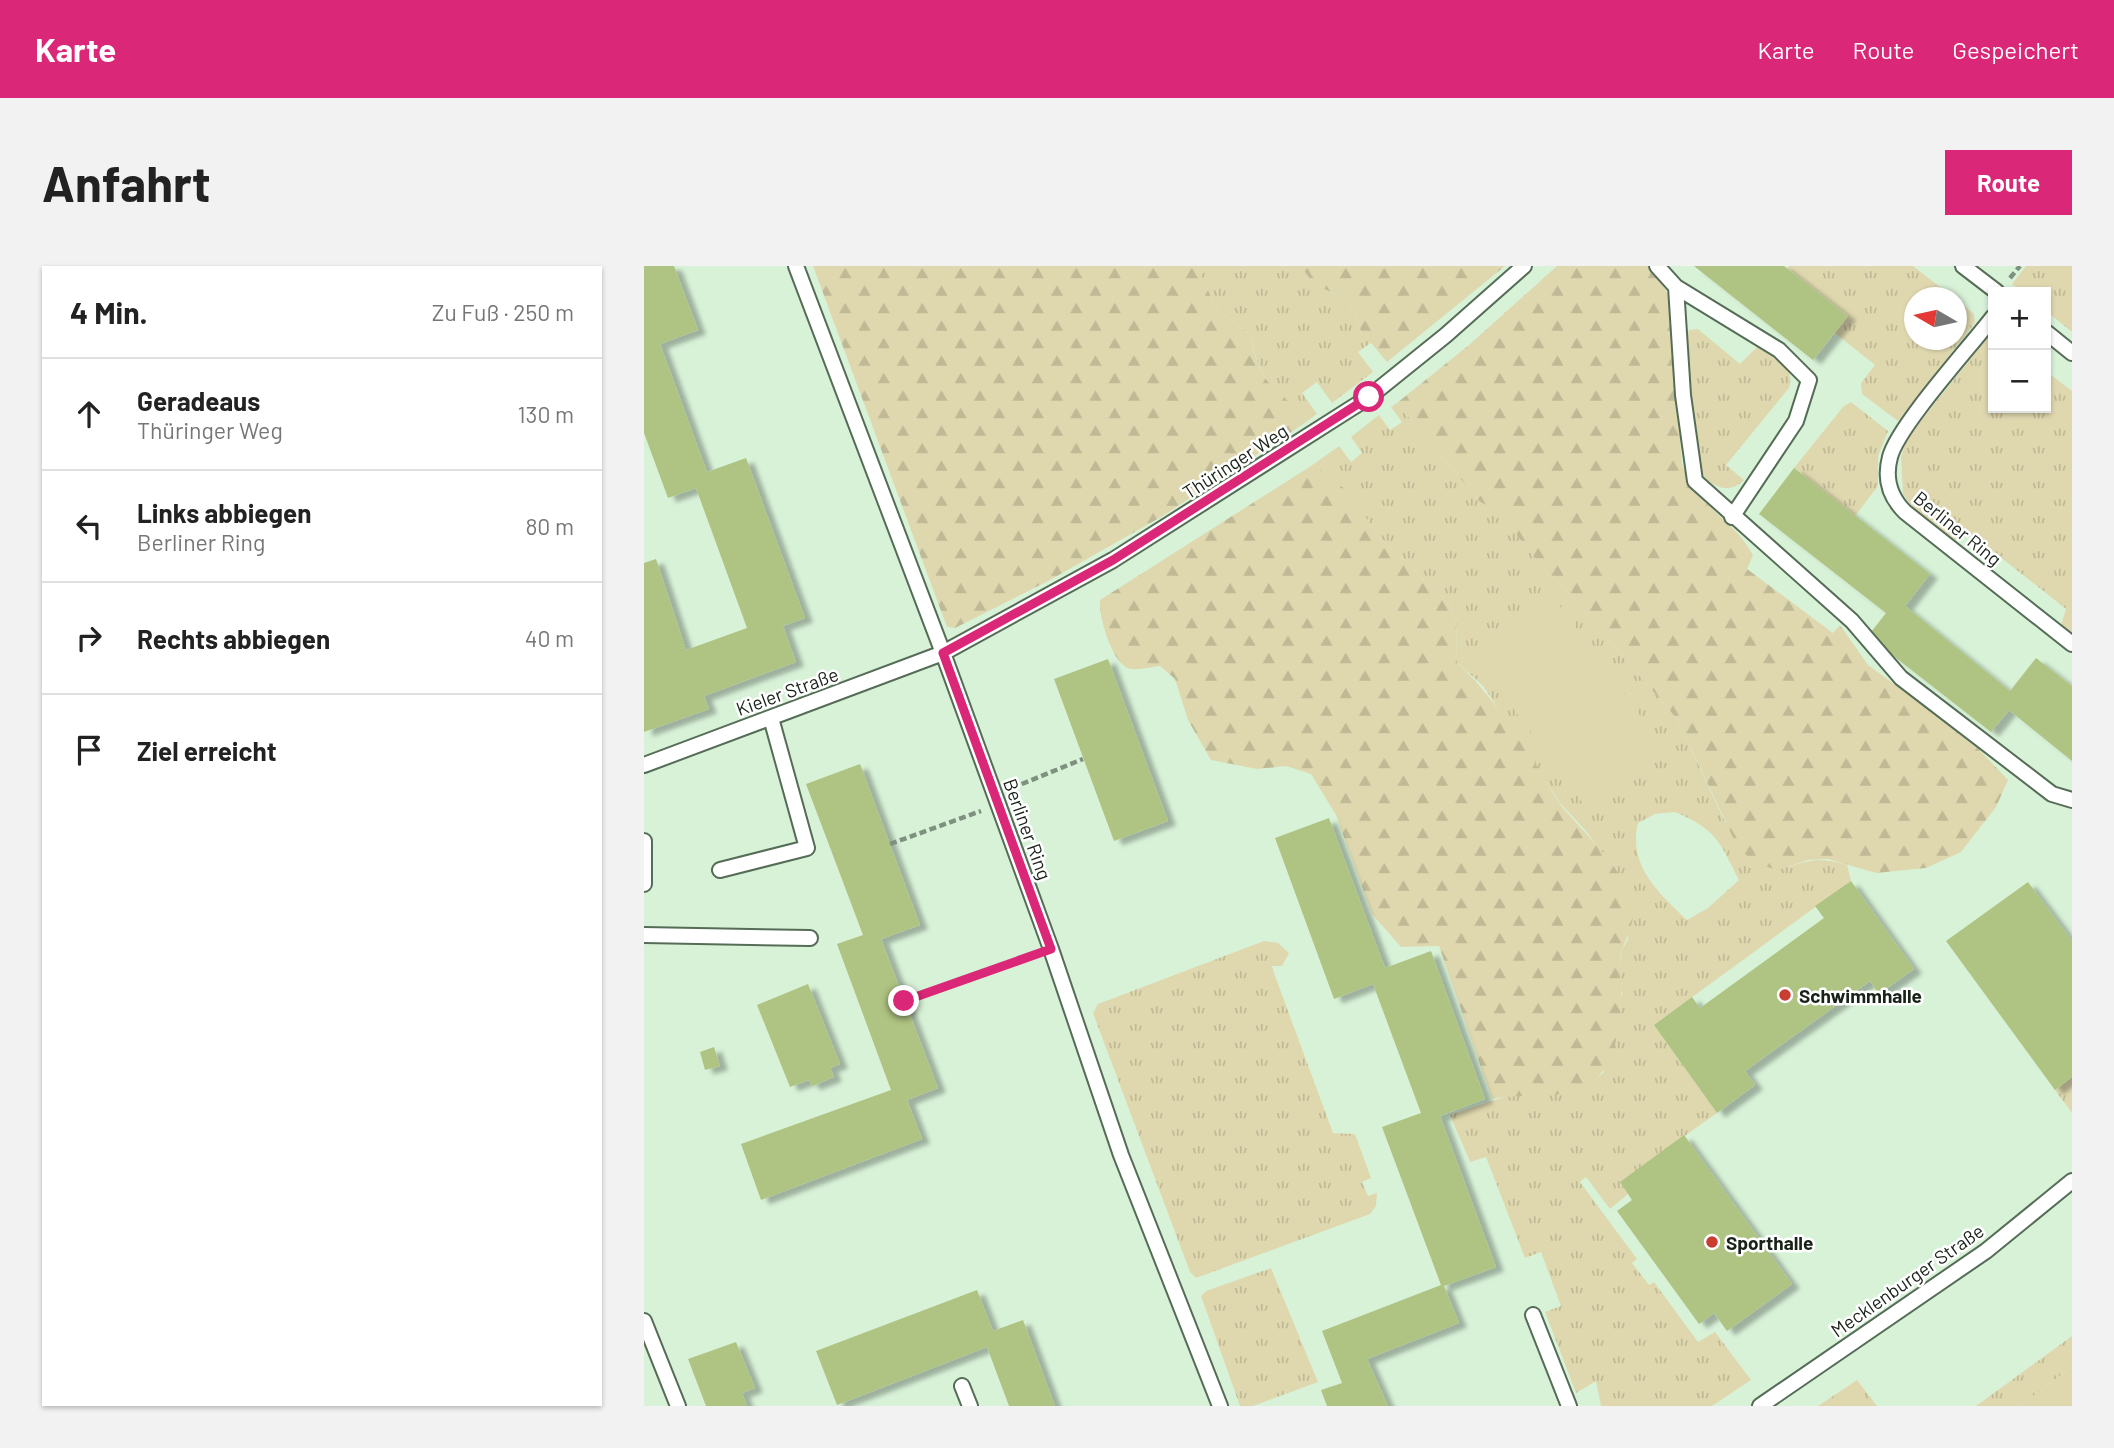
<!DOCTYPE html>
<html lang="de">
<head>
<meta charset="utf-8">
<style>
  :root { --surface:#fff; --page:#f2f2f2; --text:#222; --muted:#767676; --line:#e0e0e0; --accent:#db2777 }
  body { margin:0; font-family:Barlow,sans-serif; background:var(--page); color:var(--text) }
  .controls { position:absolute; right:21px; top:21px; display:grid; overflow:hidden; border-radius:0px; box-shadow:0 2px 5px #0004 }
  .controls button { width:63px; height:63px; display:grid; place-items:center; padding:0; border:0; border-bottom:2px solid var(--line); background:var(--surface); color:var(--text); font:35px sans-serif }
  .compass { position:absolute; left:1260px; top:21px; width:63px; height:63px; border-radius:50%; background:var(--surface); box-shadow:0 2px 5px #0004; rotate:279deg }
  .stop { position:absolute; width:21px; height:21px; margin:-16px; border:5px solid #db2777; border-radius:50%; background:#fff }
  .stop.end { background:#db2777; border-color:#fff; box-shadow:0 2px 7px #0008 }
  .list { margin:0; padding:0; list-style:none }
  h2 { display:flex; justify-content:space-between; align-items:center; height:91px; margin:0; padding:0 28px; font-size:30px }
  h2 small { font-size:23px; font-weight:400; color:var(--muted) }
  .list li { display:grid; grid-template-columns:46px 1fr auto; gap:21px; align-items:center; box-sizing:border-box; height:112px; padding:0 28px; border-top:2px solid var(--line) }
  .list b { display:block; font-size:26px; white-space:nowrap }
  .list p { margin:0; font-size:23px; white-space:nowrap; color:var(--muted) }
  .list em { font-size:23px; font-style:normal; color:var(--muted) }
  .icon { flex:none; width:38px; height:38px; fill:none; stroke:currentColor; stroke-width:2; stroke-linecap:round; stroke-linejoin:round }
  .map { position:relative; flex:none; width:1428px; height:1140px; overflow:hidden; border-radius:0px }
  header { display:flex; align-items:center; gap:42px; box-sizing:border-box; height:98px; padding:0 35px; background:var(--accent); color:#fff }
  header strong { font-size:33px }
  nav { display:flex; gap:38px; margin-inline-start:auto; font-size:24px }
  .intro { display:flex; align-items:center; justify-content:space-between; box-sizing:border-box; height:168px; padding:0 42px }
  h1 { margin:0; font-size:49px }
  .button { padding:18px 32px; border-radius:0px; background:var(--accent); color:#fff; font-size:24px; font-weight:700 }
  main { display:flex; gap:42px; padding:0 42px }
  aside { flex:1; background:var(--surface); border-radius:0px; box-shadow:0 2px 5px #0004 }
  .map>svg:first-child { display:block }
  .grass { fill:url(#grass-tufts); fill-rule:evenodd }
  .forest { fill:url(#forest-firs) }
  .green { fill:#dfd8af }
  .building { fill:#afc382; filter:url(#shadow) }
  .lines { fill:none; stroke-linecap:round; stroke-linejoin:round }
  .service-casing { stroke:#556c56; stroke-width:18 }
  .path { stroke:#7e907e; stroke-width:4.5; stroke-dasharray:7 3.5; stroke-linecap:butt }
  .service { stroke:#fff; stroke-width:14 }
  .route { stroke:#db2777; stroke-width:9 }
  .poi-dot { fill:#ca3d31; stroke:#fff; stroke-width:2.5 }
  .labels { text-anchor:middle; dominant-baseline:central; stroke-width:5; stroke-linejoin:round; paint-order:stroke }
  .street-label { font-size:19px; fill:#192219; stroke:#fff }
  .poi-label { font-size:19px; font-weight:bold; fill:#192219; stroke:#fff; text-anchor:start }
</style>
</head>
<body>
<header>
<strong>Karte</strong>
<nav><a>Karte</a><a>Route</a><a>Gespeichert</a></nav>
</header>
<div class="intro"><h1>Anfahrt</h1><a class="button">Route</a></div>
<main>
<aside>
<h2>4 Min.<small>Zu Fuß · 250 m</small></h2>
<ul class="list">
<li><svg class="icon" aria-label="ahead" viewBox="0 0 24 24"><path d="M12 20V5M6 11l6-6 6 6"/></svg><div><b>Geradeaus</b><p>Thüringer Weg</p></div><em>130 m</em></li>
<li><svg class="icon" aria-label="left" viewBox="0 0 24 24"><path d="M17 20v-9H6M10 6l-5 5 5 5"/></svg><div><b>Links abbiegen</b><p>Berliner Ring</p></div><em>80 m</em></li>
<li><svg class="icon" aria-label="right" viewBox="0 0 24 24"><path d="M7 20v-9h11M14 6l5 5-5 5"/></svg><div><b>Rechts abbiegen</b></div><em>40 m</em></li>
<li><svg class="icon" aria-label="arrive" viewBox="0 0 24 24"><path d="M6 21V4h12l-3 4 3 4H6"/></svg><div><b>Ziel erreicht</b></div></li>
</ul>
</aside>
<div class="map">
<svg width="1428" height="1140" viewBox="0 0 1428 1140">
  <defs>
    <pattern id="grass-tufts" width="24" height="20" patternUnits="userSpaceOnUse" patternTransform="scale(1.75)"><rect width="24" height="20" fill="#dfd8af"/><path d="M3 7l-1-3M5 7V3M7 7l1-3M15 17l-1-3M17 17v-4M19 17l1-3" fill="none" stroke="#bfb996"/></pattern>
    <pattern id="forest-firs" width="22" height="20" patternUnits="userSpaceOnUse" patternTransform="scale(1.75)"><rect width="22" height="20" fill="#dfd8af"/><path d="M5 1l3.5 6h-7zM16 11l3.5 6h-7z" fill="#bfb996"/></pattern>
    <filter id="shadow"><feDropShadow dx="8" dy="4.5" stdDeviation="2" flood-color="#0004"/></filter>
  </defs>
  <rect width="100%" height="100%" fill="#d8f2d8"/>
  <!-- grass -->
  <path class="grass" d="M553 0H658L683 25 704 33 717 65 728 76 714 86 729 106 688 137 673 116 658 127 673 148 658 159C648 132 636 132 621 112 613 99 609 83 607 69L573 44Z
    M1145 0H1269L1309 31 1270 32V74H1312L1313 34 1330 48 1331 57 1254 155 1218 128 1217 117 1231 99 1191 67 1204 50 1143 2Z
    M1382 0H1428V66L1402 45V26H1378L1368 18Z
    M1054 63 1096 98 1115 79C1130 89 1152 100 1145 122L1082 199 1100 214C1080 234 1056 213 1051 193L1042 73 1045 64Z
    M1349 65V142H1402V105L1428 125V372L1416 362 1422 343 1326 267 1309 275 1272 246 1259 228 1257 191 1262 173Z
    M1207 136 1244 165 1234 190V220L1211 250 1150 202 1199 141Z
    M753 137 835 235 856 246 899 303 920 322 1033 453 1081 556 1145 601C1166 593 1181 592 1203 599L1207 615 1010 759 1073 847 976 916 984 928 966 943 942 911 936 916 993 993 988 997 1005 1019 1010 1016 1054 1076 1071 1066 1107 1114 1068 1140H957L952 1115 932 1127 901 1046 917 1040 897 986 881 992 842 891 826 896 806 849 863 830 906 829 944 819 959 807 978 728 974 704 978 684 984 673 976 611 942 565 916 537 839 420 813 396 812 355 804 337 731 266 706 228 670 198 695 180 707 196 718 187 707 171 735 149 746 164 758 156 747 141ZM1031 546C1073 564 1075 575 1095 614L1064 642 1043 654C1014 626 984 600 994 557L1011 548Z
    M620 675 634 677 645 687 638 700H628L630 707 689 867 711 868 727 912 718 916 724 930 733 927 732 940 726 948 552 1012 546 1006 449 747 454 738Z
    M1428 811V847L1411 824Z
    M627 1002 674 1116 609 1140H596L557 1030 562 1025Z
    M1428 1070V1101L1376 1140H1332Z
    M1213 1114 1233 1140H1174Z"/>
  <!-- forest -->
  <path class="forest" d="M169 0H553L573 44 607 69C609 84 613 100 621 112 636 131 650 134 658 159L517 251 406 314 311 362 303 361Z
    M658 0H861L743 96 717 65 704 33C687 27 665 18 658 0Z
    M913 0H1004L1022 24 1026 39 1038 198C1055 245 1087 249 1109 289L1103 303 1189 367 1196 359 1224 399 1324 472 1364 514 1352 541 1317 586 1282 602 1232 607 1184 593 1164 594 1134 604 1113 598 1094 582 1033 453 920 322 899 303 856 247 835 235 753 137 825 79Z
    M670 198 707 228 731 266 804 337 812 355 813 396C843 425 866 458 888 492 898 507 906 524 916 538 940 568 977 598 988 636 994 655 979 675 976 692 974 705 978 717 977 729 977 757 972 800 947 817 919 836 879 826 848 833L795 680 757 681 728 648 692 549 667 508 642 500 613 503 567 494 544 454 531 413 516 400C507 401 496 404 487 403 469 401 454 350 456 334Z"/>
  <!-- green -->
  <path class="green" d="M907 328 1017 478 938 536 828 386Z
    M1428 1101V1140H1376Z"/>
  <!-- building -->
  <path class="building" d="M0 0H30L54 64 16 78 63 206 102 192 161 352 139 360 152 396 60 430 65 443 0 466V297L12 293 42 384 103 362 52 222 24 232 0 167Z
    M1050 0H1140L1204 50 1169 94Z
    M1150 202 1286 308 1261 340 1366 425 1392 392 1428 420V495L1365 444 1347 466 1224 370 1242 347 1115 248Z
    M464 393 524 555 470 575 410 413Z
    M216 498 276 659 237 673 294 822 263 834 278 873 117 934 97 878 247 824 193 678 219 669 162 518Z
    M685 552 741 702 787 685 841 833 796 850 852 1001 800 1020 815 1057 723 1093 744 1140H683L677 1124 698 1117 678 1065 797 1019 738 861 777 847 729 718 690 733 631 572Z
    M1207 615 1270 703 1235 728 1226 715 1101 805 1111 819 1073 847 1010 759 1048 731 1056 742 1180 652 1171 640Z
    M1384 616 1428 675V811L1411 824 1302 675Z
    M164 718 196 798 186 802 190 811 168 820 165 814 146 821 113 739Z
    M70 781 76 800 61 804 56 786Z
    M1040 869 1148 1018 1083 1065 1070 1047 1055 1058 973 945 988 934 976 916Z
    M333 1024 349 1065 379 1054 411 1140H365L343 1081 193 1139 172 1085Z
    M92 1076 111 1122 98 1127 103 1140H62L44 1093Z"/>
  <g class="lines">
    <defs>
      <path id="service" d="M152 0 299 387 407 683 477 889 576 1140
        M1013 0 1032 21 1039 129 1051 215 1208 355 1257 412 1408 528 1428 534
        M1319 0 1353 26
        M1032 21 1135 84 1165 114 1152 155 1088 251
        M1349 51C1326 81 1254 160 1246 191 1240 213 1246 231 1261 246L1428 378
        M1402 66 1428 87
        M0 499 299 387 469 294 725 131 802 69 880 0
        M0 575V618
        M76 604 163 582 127 452
        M0 669 166 672
        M889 1049 925 1140
        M0 1055 34 1140
        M318 1120 326 1140
        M1116 1140 1342 985 1428 915"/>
    </defs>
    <!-- service casing -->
    <use href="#service" class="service-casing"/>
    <!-- path -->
    <path class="path" d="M1366 12 1376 0
      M368 522 439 493
      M246 578 337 545
      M260 735 391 689"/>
    <!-- service -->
    <use href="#service" class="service"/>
  </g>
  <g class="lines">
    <!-- route -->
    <path class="route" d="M260 735 407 683 299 387 469 294 725 131"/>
  </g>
  <!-- markers -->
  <g class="poi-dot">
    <circle cx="1141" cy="729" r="7"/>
    <circle cx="1068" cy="976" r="7"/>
  </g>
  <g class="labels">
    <!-- street labels -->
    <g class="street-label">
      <text transform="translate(591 195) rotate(-33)">Thüringer Weg</text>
      <text transform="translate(1314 262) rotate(39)">Berliner Ring</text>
      <text transform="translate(143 425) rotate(-20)">Kieler Straße</text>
      <text transform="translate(384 563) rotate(70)">Berliner Ring</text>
      <text transform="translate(1263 1014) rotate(-35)">Mecklenburger Straße</text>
    </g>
    <!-- poi labels -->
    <g class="poi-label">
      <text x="1155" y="729">Schwimmhalle</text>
      <text x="1082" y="976">Sporthalle</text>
    </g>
  </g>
</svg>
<div class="controls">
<button>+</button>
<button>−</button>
</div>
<svg class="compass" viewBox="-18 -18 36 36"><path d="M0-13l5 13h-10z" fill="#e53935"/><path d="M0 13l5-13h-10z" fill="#767676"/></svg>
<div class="stop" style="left:725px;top:131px"></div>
<div class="stop end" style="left:260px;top:735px"></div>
</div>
</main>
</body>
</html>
